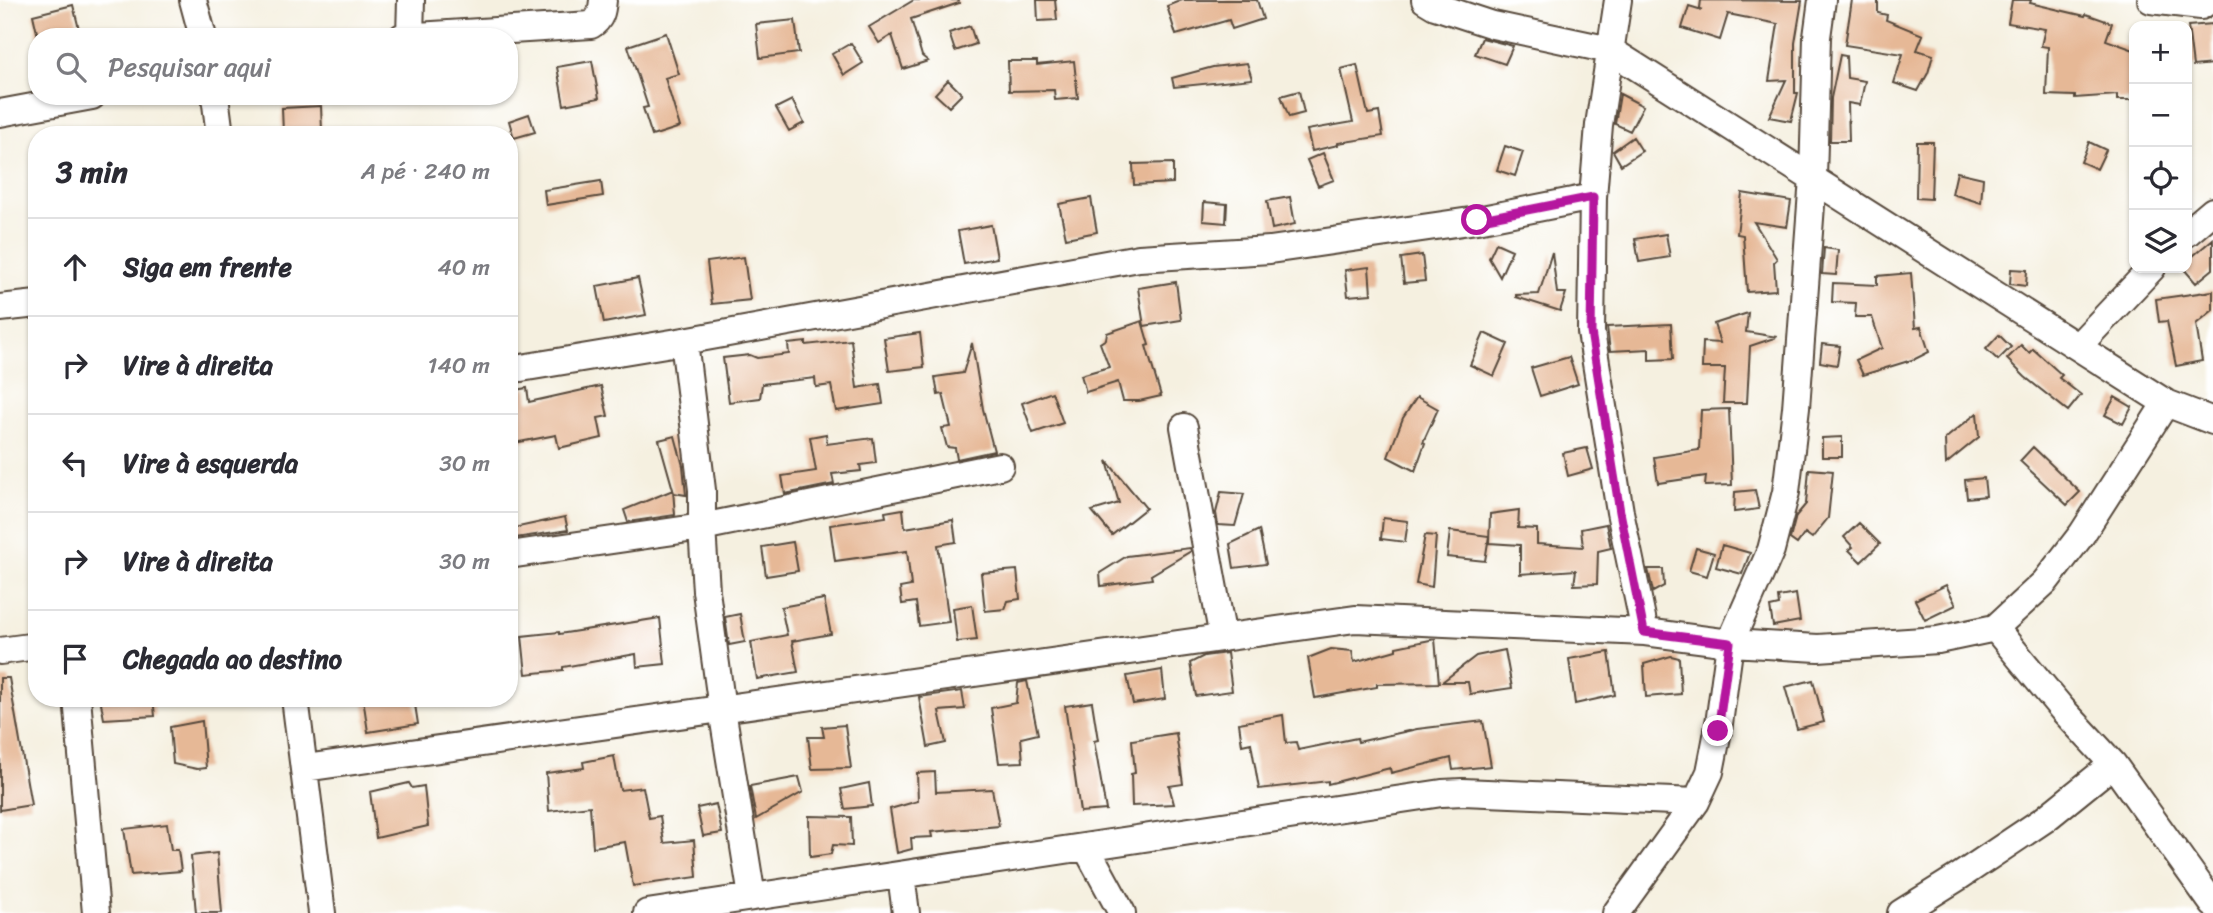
<!DOCTYPE html>
<html lang="pt">
<head>
<meta charset="utf-8">
<style>
  :root { --surface:#fff; --page:#f2f2f3; --text:#2b2b33; --muted:#7c7c81; --line:#e1e1e2 }
  body { margin:0; font-family:Sriracha,sans-serif; background:var(--page); color:var(--text) }
  .controls { position:absolute; right:21px; top:21px; display:grid; overflow:hidden; border-radius:14px; box-shadow:0 2px 5px #0004 }
  .controls button { width:63px; height:63px; display:grid; place-items:center; padding:0; border:0; border-bottom:2px solid var(--line); background:var(--surface); color:var(--text); font:35px sans-serif }
  .stop { position:absolute; width:21px; height:21px; margin:-16px; border:5px solid #b5179e; border-radius:50%; background:#fff }
  .stop.end { background:#b5179e; border-color:#fff; box-shadow:0 2px 7px #0008 }
  .list { margin:0; padding:0; list-style:none }
  h2 { display:flex; justify-content:space-between; align-items:center; height:91px; margin:0; padding:0 28px; font-size:30px }
  h2 small { font-size:23px; font-weight:400; color:var(--muted) }
  .list li { display:grid; grid-template-columns:46px 1fr auto; gap:21px; align-items:center; box-sizing:border-box; height:98px; padding:0 28px; border-top:2px solid var(--line) }
  .list b { display:block; font-size:26px; white-space:nowrap }
  .list em { font-size:23px; font-style:normal; color:var(--muted) }
  .icon { flex:none; width:38px; height:38px; fill:none; stroke:currentColor; stroke-width:2; stroke-linecap:round; stroke-linejoin:round }
  .map { position:relative; flex:none; width:2213px; height:913px; overflow:hidden }
  .search { position:absolute; background:var(--surface); box-shadow:0 2px 5px #0004; left:28px; top:28px; width:490px; height:77px; display:flex; align-items:center; gap:18px; box-sizing:border-box; padding:0 24px; border-radius:28px; color:var(--muted); font-size:26px }
  .panel { position:absolute; background:var(--surface); box-shadow:0 2px 5px #0004; left:28px; top:126px; width:490px; height:581px; border-radius:28px }
  .map>svg:first-child { display:block }
  .building { fill:#e6b896 }
  .lines { fill:none; stroke-linecap:round; stroke-linejoin:round }
  .minor-casing { stroke:#57483b; stroke-width:30 }
  .minor { stroke:#fff; stroke-width:26 }
  .route { stroke:#b5179e; stroke-width:9 }
</style>
</head>
<body>
<div class="map">
<svg width="2213" height="913" viewBox="0 0 2213 913">
  <rect width="100%" height="100%" fill="#fff"/>
  <filter id="ink" filterUnits="userSpaceOnUse"><feTurbulence type="fractalNoise" baseFrequency=".0143" numOctaves="2"/><feDisplacementMap in="SourceGraphic" scale="14" xChannelSelector="R" yChannelSelector="G"/><feConvolveMatrix kernelMatrix="1 2 1 2 8 2 1 2 1" color-interpolation-filters="sRGB"/></filter>
  <filter id="wash" filterUnits="userSpaceOnUse"><feTurbulence type="fractalNoise" baseFrequency=".00686" numOctaves="4" result="noise"/><feDisplacementMap in="SourceGraphic" scale="28" xChannelSelector="R" yChannelSelector="G"/><feGaussianBlur stdDeviation="1.57" result="paint"/><feColorMatrix in="noise" values="0 0 0 0 0 0 0 0 0 0 0 0 0 0 0 0 0 1.4 0 .05"/><feComposite in="paint" operator="in"/></filter>
  <g filter="url(#wash)">
    <rect width="100%" height="100%" fill="#f5f0e0"/>
    <g id="blocks">
      <!-- building -->
      <path class="building" d="M914 0H958L959 3 911 19 922 56 928 61 903 69 892 35 879 43 869 27Z
        M1037 0H1055L1057 20 1038 21Z
        M1182 0H1257L1263 19 1232 29 1229 20 1176 35 1167 6Z
        M1701 0 1802 1 1795 43V93H1798L1791 121 1769 117 1786 80 1769 81 1778 24 1728 14 1720 40 1682 28 1689 6 1702 10 1700 8Z
        M1852 0H1878V13L1887 15 1886 20 1923 35 1917 50 1933 55 1928 73 1918 91 1894 83 1903 54 1845 45Z
        M2012 0H2031L2030 3 2085 16 2086 14 2112 23 2106 40 2134 50V100H2117V95L2075 98V96L2046 95 2048 47 2041 46 2045 29 2008 23Z
        M73 5 81 37H38L33 15Z
        M795 20 799 53 760 58 756 24Z
        M2212 24 2213 64 2193 66 2188 26Z
        M970 26 976 44 955 51 949 33Z
        M666 33 679 74 665 78 680 127 652 136 643 108 648 107 628 46Z
        M1482 38 1513 46 1505 64 1475 54Z
        M851 43 863 63 844 75 832 54Z
        M1840 55 1846 56 1847 78 1865 81 1860 105 1848 103 1849 141H1830L1831 98Z
        M592 61 599 98 564 105 557 67Z
        M1008 61H1037V65L1074 61 1078 98 1055 100 1054 90 1009 91Z
        M1247 63 1252 79 1174 87 1172 78 1213 67Z
        M1357 65 1368 114 1379 112 1383 136 1338 143V145L1312 151 1307 130 1353 122 1341 69Z
        M948 80 962 94 949 107 935 94Z
        M1299 91 1304 113 1289 117 1281 96Z
        M1620 94 1643 106 1630 131 1615 124Z
        M792 100 804 123 789 131 776 108Z
        M321 106 322 131 283 133 282 108Z
        M529 114 535 132 514 138 509 121Z
        M1633 137 1642 151 1621 165 1613 151Z
        M1917 142H1933L1931 199 1916 198Z
        M2089 142 2106 150 2097 169 2081 162Z
        M1505 146 1523 152 1515 176 1497 170Z
        M1323 153 1334 180 1318 186 1307 160Z
        M1173 163V183L1134 185 1133 164Z
        M1957 172 1983 178 1981 203 1952 194Z
        M601 181 603 196 546 205 544 190Z
        M1742 193 1791 201 1787 227 1754 222 1777 259 1774 262 1776 290 1747 292 1743 235 1737 234Z
        M1290 197 1295 224 1272 229 1267 201Z
        M1091 198 1097 232 1066 238 1059 204Z
        M1204 202 1227 204 1226 223 1203 221Z
        M991 225 997 258 964 264 958 231Z
        M1666 234 1670 257 1639 262 1635 239Z
        M2213 239V269L2196 283 2183 268H2187V261Z
        M1496 243 1512 250 1500 277 1489 258Z
        M1824 248 1838 250 1836 275 1822 274Z
        M1552 252 1557 293H1566L1560 311 1516 297V295L1539 294Z
        M1422 255 1425 281 1404 283 1401 258Z
        M744 257 750 300 712 304 707 262Z
        M1369 267 1371 294 1348 296 1345 270Z
        M2011 269 2027 270 2026 286 2010 284Z
        M1911 273 1915 328 1921 327 1929 352 1915 359 1863 375 1856 360 1882 348 1872 317H1855L1856 303 1832 302 1833 283 1877 285V276Z
        M638 278 646 315 604 323 597 286Z
        M1176 282 1181 320 1144 326 1138 288Z
        M2213 291V310L2196 324 2202 361 2176 366 2167 321 2159 322 2156 299Z
        M1748 313 1746 332 1777 337 1750 346 1747 403H1723L1725 368H1702L1703 342 1720 343 1714 324Z
        M1142 321 1149 345 1146 346 1161 396 1139 401H1123L1118 382 1086 392 1081 375 1109 367 1100 343 1106 339 1107 333Z
        M1671 324 1673 359 1649 360V349L1610 351 1607 327Z
        M920 333 924 367 889 371 884 338Z
        M1484 333 1508 344 1494 376 1470 365Z
        M1999 335 2011 347 1998 360 1986 349Z
        M851 340 857 388 880 384 883 404 836 411 831 385 816 387 815 378 762 384 760 398 729 402 723 358 750 355 757 358 789 354 788 344 806 342V345Z
        M972 343 983 409 994 451 957 459 955 448 947 447 942 428 951 427 943 394 938 395 935 377 963 373Z
        M1822 344 1840 346 1837 365 1820 362Z
        M2021 345 2029 353 2033 349 2062 375 2059 378 2081 395 2068 411 2025 377 2007 359Z
        M1569 357 1578 384 1540 396 1531 368Z
        M601 386 608 416 598 418 602 438 559 448 556 435 509 444V391L527 388 529 402Z
        M1052 392 1063 423 1033 433 1022 403Z
        M1417 397 1438 409 1423 442 1425 443 1415 471 1388 457 1403 418Z
        M2115 397 2132 407 2123 424 2105 415Z
        M1729 409 1732 485 1705 486 1706 476 1658 483 1654 457 1699 450 1701 410Z
        M1977 413 1979 437 1946 464 1945 439Z
        M826 434 827 444 873 438 876 463 860 465 861 471 832 474 834 484 785 494 782 476 816 471 810 437Z
        M675 436 683 466 686 495 674 493 659 440Z
        M1842 437V457H1822V438Z
        M2033 447 2080 492 2067 505 2020 461Z
        M1587 448 1593 469 1568 476 1563 453Z
        M1107 461 1146 508 1112 535 1092 511 1119 503Z
        M1809 469 1833 471 1828 518 1812 538 1805 533 1797 544 1790 539 1796 516 1806 504Z
        M1984 478 1986 496 1967 498 1965 480Z
        M673 490 675 515 628 522 624 510Z
        M1755 490 1759 509 1734 512 1735 492Z
        M1221 492 1244 494 1235 526 1218 525 1216 513Z
        M903 509 905 528 953 520 956 542 938 545 949 622 919 626 916 602 902 604 900 588 911 586 907 551 835 561 830 525 886 517 885 512Z
        M1519 510 1518 528 1537 529V544L1583 547 1581 529 1606 524 1611 548 1598 551 1597 584 1574 585 1576 570 1520 574V545L1489 543 1490 514Z
        M565 517 568 530 509 539V529Z
        M1383 518 1408 521 1405 542 1381 539Z
        M1859 523 1880 544 1861 562 1849 550 1853 547 1844 537Z
        M1259 530 1266 564 1234 568 1230 544Z
        M1450 531 1489 536 1485 561 1447 557Z
        M1425 535 1436 536 1432 587 1416 584Z
        M793 542 798 571 766 576 762 547Z
        M1722 545 1750 553 1742 574 1716 567Z
        M1190 548 1191 551 1151 575 1152 579 1101 586 1100 573 1127 556Z
        M1696 548 1714 553 1707 576 1689 571Z
        M1648 569H1663L1664 586 1653 592Z
        M1017 570 1020 599 1008 601 1005 609 985 611 981 573Z
        M1946 585 1956 605 1925 620 1915 600Z
        M1796 594 1800 621 1773 626 1770 607 1779 605 1778 597Z
        M824 599 831 634 792 641 798 672 757 679 751 642 787 635 781 607Z
        M972 605 977 640 957 642 953 608Z
        M740 614 745 642 729 645 725 617Z
        M660 618 665 664 637 667 636 654 563 667V670L526 674 522 636 559 632V634Z
        M1435 639 1439 683 1377 684V687L1315 698 1308 658 1331 649 1352 651 1354 662 1396 650V647Z
        M1505 650 1512 688 1470 694 1468 682H1442L1476 656Z
        M1609 652 1615 695 1575 704 1569 659Z
        M1227 653 1232 691 1196 696 1190 663 1204 656Z
        M1671 656 1679 658 1681 694 1646 697 1644 664Z
        M1162 670 1165 699 1133 704 1127 676Z
        M0 678H9L31 805 0 810Z
        M1813 680 1824 722 1797 729 1785 687Z
        M1027 681 1038 734 1021 738 1023 762 999 763 991 708 1016 703 1018 683Z
        M962 691 965 709 939 711 946 743 928 747 919 697Z
        M100 698H153L155 716 104 719Z
        M363 698H414L418 724 368 732Z
        M1092 702 1098 740 1094 741 1106 810 1080 812 1065 706Z
        M1283 715 1286 743 1296 742 1298 750 1357 738 1358 742 1417 729 1483 721 1491 766 1453 770 1451 758 1391 773 1390 768 1328 784V781L1259 789 1251 743 1242 745 1239 723Z
        M202 721 206 768 197 769 173 764 170 727Z
        M845 725 851 768 812 769 808 737H824L822 727Z
        M1176 733 1183 784 1169 786 1174 804 1132 806 1131 774 1135 773 1132 740Z
        M614 756 620 790 643 787 649 818 660 816 664 843 694 840 697 877 633 886 625 842 593 847 590 806 549 811 546 773 584 768 583 762Z
        M935 772 936 792 992 789 999 826 931 832 932 837 911 838 912 849 897 853 890 809 918 801 917 773Z
        M799 777 803 792 756 819 750 786Z
        M409 783 412 788 424 786 428 826 376 838 370 792Z
        M869 783 872 806 845 809 841 789Z
        M716 804 722 833 703 836 697 808Z
        M809 816 851 817 852 846 833 845 831 854 810 857Z
        M167 824 171 850H178L181 871 131 875 124 829Z
        M217 853 222 913H196L191 856Z"/>
    </g>
  </g>
  <g filter="url(#ink)">
    <use href="#blocks" fill-opacity="0" stroke="#57483b" stroke-width="2"/>
    <g class="lines">
      <defs>
        <path id="minor" d="M193 0 203 37
          M1425 0 1435 6 1493 25 1610 50 2166 403 2213 421
          M1618 0 1599 125 1593 197 1591 332 1620 512 1645 632
          M2151 0 2201 6 2210 0
          M410 35 411 0
          M402 37 591 25C601 19 602 11 603 0
          M215 96 220 135
          M0 113 92 96
          M2187 233 2213 211
          M0 308 37 304
          M684 341 702 490V527L706 591 722 709 752 897
          M2078 346 2152 268
          M509 370 684 341 1139 258 1270 250 1477 220 1593 197
          M1184 427 1223 638
          M509 555 702 527 1000 466
          M1995 628 2062 709 2113 764 2213 904
          M0 651 37 646
          M77 698 96 913
          M295 698 322 913
          M305 768 1355 619 1645 632 1730 643 1818 648 1938 640 1995 628 2045 582 2082 534 2166 403
          M1086 847 1122 913
          M901 875 906 913
          M647 913 1442 793 1463 792 1696 802
          M1616 913 1696 802 1710 772 1718 731 1730 643 1771 550 1786 492 1796 408 1813 178 1817 37 1822 0
          M1901 913 1960 876 2045 819 2113 764"/>
      </defs>
      <!-- minor casing -->
      <use href="#minor" class="minor-casing"/>
      <!-- minor -->
      <use href="#minor" class="minor"/>
    </g>
  </g>
  <g class="lines" filter="url(#ink)">
    <!-- route -->
    <path class="route" d="M1477 220 1593 197 1591 332 1620 512 1644 632 1730 643 1718 731"/>
  </g>
</svg>
<div class="controls">
<button>+</button>
<button>−</button>
<button><svg class="icon" aria-label="locate" viewBox="0 0 24 24"><circle cx="12" cy="12" r="6"/><path d="M12 2v4M12 18v4M2 12h4M18 12h4"/></svg></button>
<button><svg class="icon" aria-label="layers" viewBox="0 0 24 24"><path d="M12 4l9 5-9 5-9-5zM3 14l9 5 9-5"/></svg></button>
</div>
<div class="stop" style="left:1477px;top:220px"></div>
<div class="stop end" style="left:1718px;top:731px"></div>
<div class="search"><svg class="icon" aria-label="search" viewBox="0 0 24 24"><circle cx="10" cy="10" r="6"/><path d="M15 15l6 6"/></svg>Pesquisar aqui</div>
<section class="panel">
<h2>3 min<small>A pé · 240 m</small></h2>
<ul class="list">
<li><svg class="icon" aria-label="ahead" viewBox="0 0 24 24"><path d="M12 20V5M6 11l6-6 6 6"/></svg><div><b>Siga em frente</b></div><em>40 m</em></li>
<li><svg class="icon" aria-label="right" viewBox="0 0 24 24"><path d="M7 20v-9h11M14 6l5 5-5 5"/></svg><div><b>Vire à direita</b></div><em>140 m</em></li>
<li><svg class="icon" aria-label="left" viewBox="0 0 24 24"><path d="M17 20v-9H6M10 6l-5 5 5 5"/></svg><div><b>Vire à esquerda</b></div><em>30 m</em></li>
<li><svg class="icon" aria-label="right" viewBox="0 0 24 24"><path d="M7 20v-9h11M14 6l5 5-5 5"/></svg><div><b>Vire à direita</b></div><em>30 m</em></li>
<li><svg class="icon" aria-label="arrive" viewBox="0 0 24 24"><path d="M6 21V4h12l-3 4 3 4H6"/></svg><div><b>Chegada ao destino</b></div></li>
</ul>
</section>
</div>
</body>
</html>
